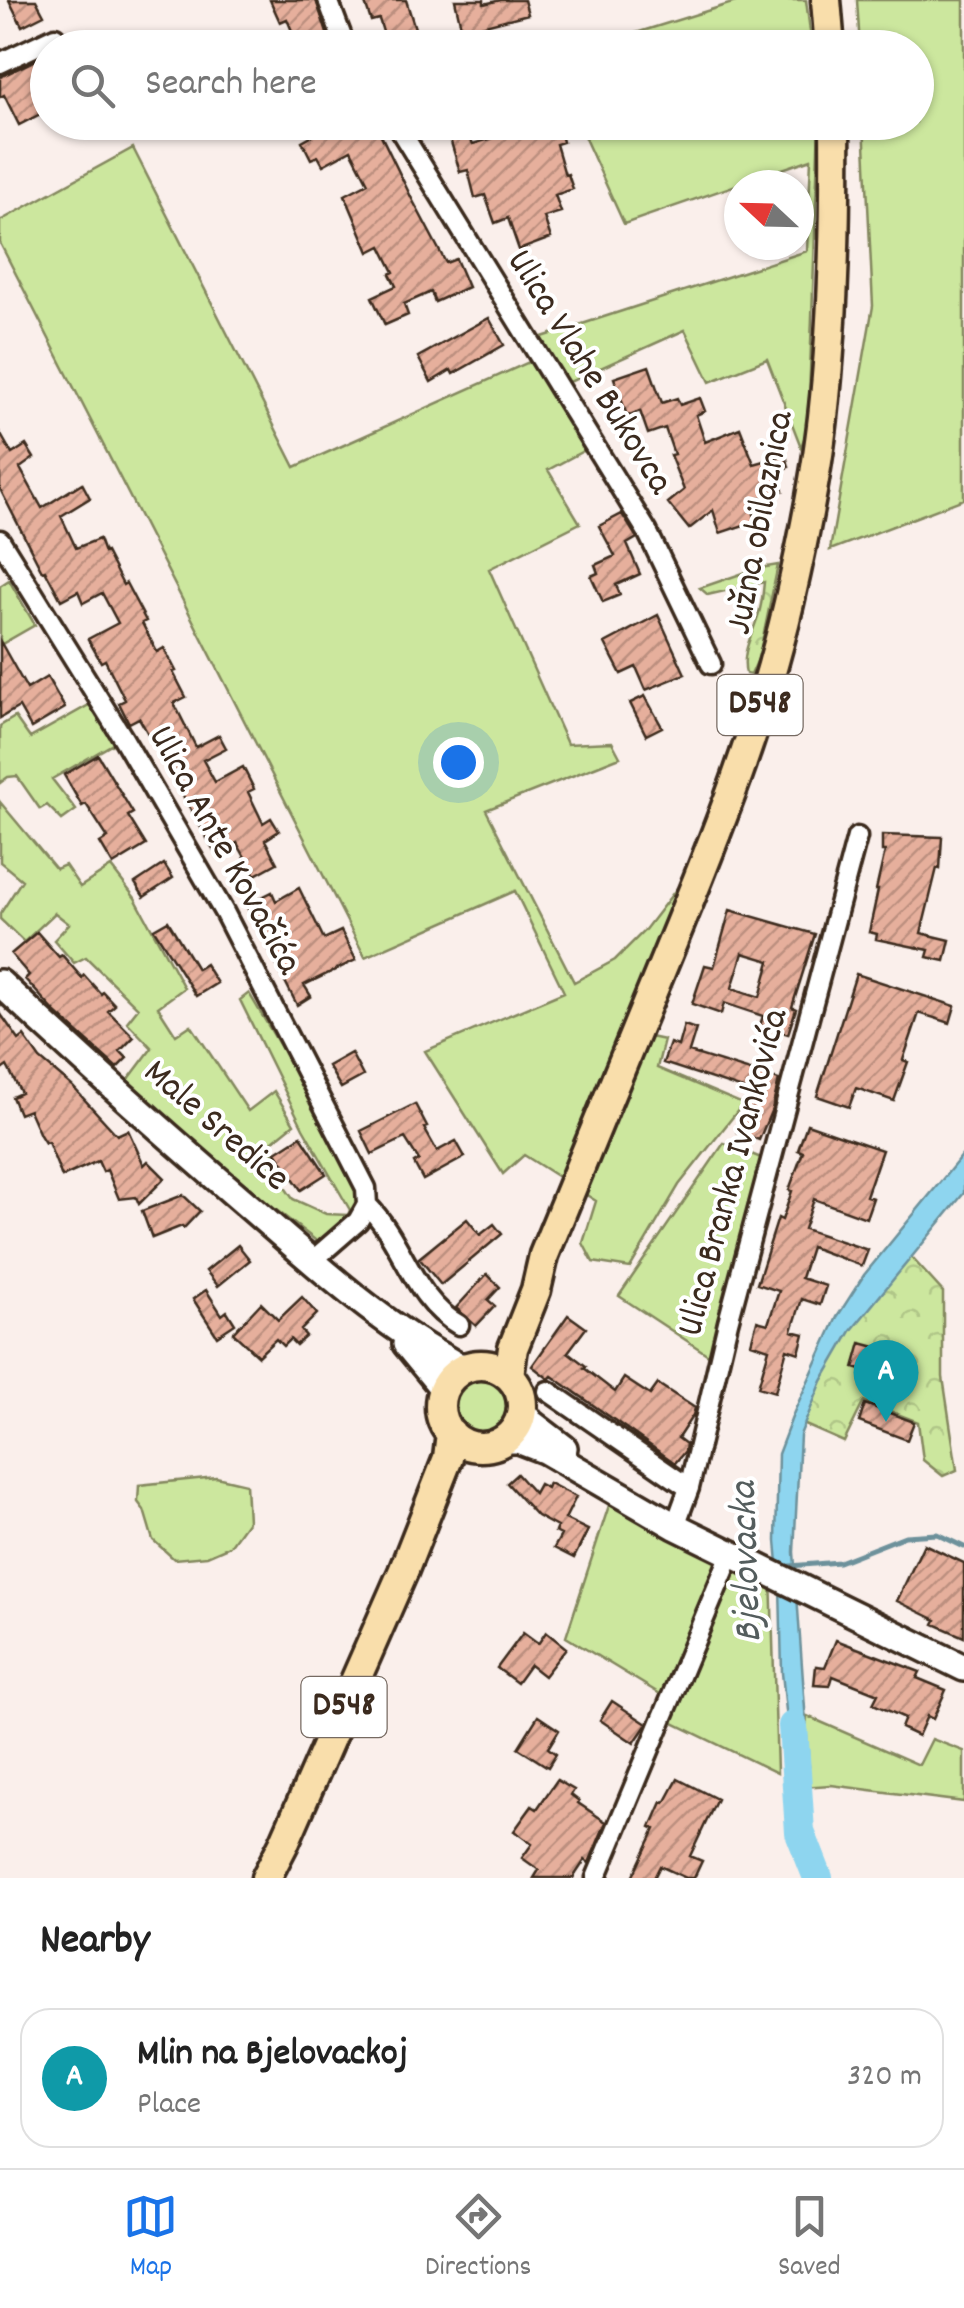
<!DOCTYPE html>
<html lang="en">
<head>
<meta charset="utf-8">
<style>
  :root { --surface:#fff; --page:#f6f6f6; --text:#222; --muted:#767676; --line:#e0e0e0; --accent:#1a73e8 }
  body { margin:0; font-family:Dekko,sans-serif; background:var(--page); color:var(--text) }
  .compass { position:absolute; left:724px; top:170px; width:90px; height:90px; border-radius:50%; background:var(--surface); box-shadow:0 2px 8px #0004; rotate:292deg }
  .you { position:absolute; left:458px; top:762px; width:35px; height:35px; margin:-25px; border:8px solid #fff; border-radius:50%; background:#1a73e8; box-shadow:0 0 0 15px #1a73e833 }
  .badge { display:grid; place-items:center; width:65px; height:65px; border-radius:50%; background:var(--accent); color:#fff; font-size:32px; font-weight:700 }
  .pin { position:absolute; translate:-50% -82px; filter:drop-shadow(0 2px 5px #0008) }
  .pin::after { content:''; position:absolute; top:52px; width:35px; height:30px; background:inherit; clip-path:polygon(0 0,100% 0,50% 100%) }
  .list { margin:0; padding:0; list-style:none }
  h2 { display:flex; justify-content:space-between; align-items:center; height:130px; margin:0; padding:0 40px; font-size:42px }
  h2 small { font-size:32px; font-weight:400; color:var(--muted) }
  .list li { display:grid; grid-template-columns:65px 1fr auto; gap:30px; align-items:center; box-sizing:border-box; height:140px; margin:0 20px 20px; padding:0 20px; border:2px solid var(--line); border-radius:30px }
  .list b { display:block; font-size:38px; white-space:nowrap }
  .list p { margin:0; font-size:32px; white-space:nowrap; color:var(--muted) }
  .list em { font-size:32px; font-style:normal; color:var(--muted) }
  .icon { flex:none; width:55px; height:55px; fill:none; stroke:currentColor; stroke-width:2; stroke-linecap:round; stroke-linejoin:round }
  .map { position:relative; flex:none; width:964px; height:1878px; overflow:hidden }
  .search { position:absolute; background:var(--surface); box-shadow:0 2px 8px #0004; left:30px; right:30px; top:30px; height:110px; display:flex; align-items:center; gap:25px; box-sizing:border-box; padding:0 35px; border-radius:55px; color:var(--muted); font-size:38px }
  .sheet { height:290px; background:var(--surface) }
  nav { display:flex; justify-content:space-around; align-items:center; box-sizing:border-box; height:140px; border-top:2px solid var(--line); background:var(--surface); font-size:28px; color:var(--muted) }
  nav a { display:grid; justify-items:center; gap:5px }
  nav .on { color:var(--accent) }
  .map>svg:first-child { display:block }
  .green { fill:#cce79e; stroke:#84885e; stroke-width:2.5 }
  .forest { fill:url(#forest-crowns); stroke:#84885e; stroke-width:2.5 }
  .water { fill:#8ed5ef; stroke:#6d919b; stroke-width:2.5 }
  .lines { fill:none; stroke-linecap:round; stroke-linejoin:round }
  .stream { stroke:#6d919b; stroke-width:5 }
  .river { stroke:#8ed5ef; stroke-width:30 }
  .building { fill:url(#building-hatch); stroke:#3b2a1e; stroke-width:2.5; fill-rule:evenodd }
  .street-casing { stroke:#3b2a1e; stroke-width:25 }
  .secondary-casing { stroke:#3b2a1e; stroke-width:32 }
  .primary-casing { stroke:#3b2a1e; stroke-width:35 }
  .street { stroke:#fff; stroke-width:18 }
  .secondary { stroke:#fff; stroke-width:25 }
  .primary { stroke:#f9deab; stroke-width:28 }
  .labels { text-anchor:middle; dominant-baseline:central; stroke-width:8; stroke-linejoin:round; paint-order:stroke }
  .shield { fill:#fff; stroke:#766a62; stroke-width:2.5 }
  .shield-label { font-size:35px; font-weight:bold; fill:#3b2a1e }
  .street-label { font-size:38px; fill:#3b2a1e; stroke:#fff }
  .water-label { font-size:40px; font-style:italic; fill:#545d5d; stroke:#fff }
</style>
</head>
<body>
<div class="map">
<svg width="964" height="1878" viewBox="0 0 964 1878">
  <defs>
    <pattern id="forest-crowns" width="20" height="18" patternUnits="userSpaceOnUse" patternTransform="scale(2.5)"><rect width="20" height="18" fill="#cce79e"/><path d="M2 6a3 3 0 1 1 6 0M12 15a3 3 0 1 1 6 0" fill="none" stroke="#b0c688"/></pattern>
    <pattern id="building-hatch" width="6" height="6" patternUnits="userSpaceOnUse" patternTransform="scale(2.5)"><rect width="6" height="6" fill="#e6af9c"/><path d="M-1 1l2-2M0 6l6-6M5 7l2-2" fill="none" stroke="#bc8f7f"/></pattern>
  </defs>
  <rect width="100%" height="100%" fill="#faefeb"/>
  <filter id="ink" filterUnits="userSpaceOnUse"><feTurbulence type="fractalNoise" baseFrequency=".01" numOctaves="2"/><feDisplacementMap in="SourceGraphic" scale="20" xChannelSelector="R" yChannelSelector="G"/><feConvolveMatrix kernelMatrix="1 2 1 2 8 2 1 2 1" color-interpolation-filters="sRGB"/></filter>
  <g filter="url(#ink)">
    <!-- green -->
    <path class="green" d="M742 0H806L812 47H591Z
      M857 0H964V499L830 550 873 306 864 123 916 122V48L860 47Z
      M578 123H819L808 428 801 447 767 359 710 382 685 330 563 385 530 341 807 251 811 159 624 224Z
      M133 148 295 467 540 357 594 445 548 470 580 523 489 569 567 744 612 742 620 757 486 810 574 982 615 960 644 931 677 888 608 1067 635 1034 664 1040 657 1068 743 1104 679 1185 630 1268 593 1262 583 1243 596 1201 524 1155 503 1174 425 1051 564 992 515 891 365 957 0 243V221Z
      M9 580 35 625 0 645V586Z
      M98 700 123 738 52 779 76 810 62 820 47 805 40 809 17 776 8 777 0 783V726L15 717 30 738Z
      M0 802 56 869 65 865 80 887 111 867 135 898 184 988 158 1007 176 1035 191 1025 248 1111 274 1091 294 1124 268 1145 278 1159 270 1166 293 1199 326 1214 348 1215 350 1210 303 1128 240 1000 249 993 353 1170 363 1207 323 1246 205 1155 125 1084 152 1048 127 1022 138 1008 86 957 74 963 54 940 69 924 55 913 24 942 0 919V914L22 880 0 862Z
      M724 1143 771 1162 719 1362 619 1296Z
      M451 1406a29 29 0 1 1 58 0a29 29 0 1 1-58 0Z
      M216 1477 246 1484 248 1521 230 1546 207 1556 174 1559 153 1540 144 1510 138 1502 139 1485Z
      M614 1490 771 1574 777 1773 663 1718 670 1700 566 1637Z
      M807 1716 919 1765 932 1739 964 1751V1802L831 1785 802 1787Z"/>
    <!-- forest -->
    <path class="forest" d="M778 565 759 657 751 675 746 674C741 652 752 636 758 616 762 605 763 593 764 582L708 595 700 588 755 569Z
      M904 1249 943 1292V1377L957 1470 943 1476 923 1460 918 1422 864 1401 844 1442 796 1421 834 1332Z"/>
    <!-- water -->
    <path class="water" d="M964 1153V1193L851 1331 822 1381 800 1435 794 1552 809 1766 783 1764 787 1720 782 1673 780 1585 776 1541 778 1454 794 1412 837 1317 864 1275Z"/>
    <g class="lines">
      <!-- stream -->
      <path class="stream" d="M790 1566 839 1562 905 1536 937 1534 964 1547"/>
      <!-- river -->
      <path class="river" d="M793 1726 800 1832 818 1878"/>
    </g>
    <!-- building -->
    <path class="building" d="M9 0H36L44 15 22 26Z
      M270 0H316L332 48H299L287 19 280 22Z
      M364 0H406L419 41 396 48H388L379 19 371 21Z
      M455 0H484V4L501 0H524L528 14 462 31Z
      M48 54V110L19 125 4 95 0 97V77Z
      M336 122H383L386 130 380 133 412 199 446 263 456 259 468 287 435 302 431 292 404 304 408 315 385 325 372 297 396 286 390 274 394 272 381 246 369 252 345 195 368 183 351 150 323 165 318 156 311 159 302 141Z
      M445 122H461L473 144 546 122H558L563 142 556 144 565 175 568 174 573 189 555 195 561 212 544 217 551 238 519 250 508 218 495 223 485 195 475 198 468 170 460 172Z
      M489 318 504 345 453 374 451 370 431 382 418 357Z
      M649 366 662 403 677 398 680 405 700 398 705 411 696 415 705 442 740 428 754 464 786 455 789 467 776 471 783 491 750 501 756 521 720 533 713 510 689 529 668 503 684 490 670 455 674 454 665 428 648 434 640 411 627 416 614 378Z
      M0 433 12 454 26 445 34 458 20 468 42 508 82 483 90 498 61 516 76 548 99 539 104 553 106 552 123 585 126 583 146 621 142 623 157 652 164 648 176 671 173 672 186 697 174 703 196 747 219 735 226 748 203 760 215 782 243 767 254 789 248 792 263 823 271 818 279 831 265 840 277 863 255 875 237 843 216 854 139 718 129 723 119 703 125 700 105 660 101 662 88 639 118 623 102 593 83 603 78 591 61 600 45 570 42 571 0 489Z
      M622 514 637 538 627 544 640 574 616 585 620 595 603 602 591 576 598 573 595 565 615 556 599 526Z
      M658 615 685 674 646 690 636 667 621 674 605 643Z
      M0 641 27 689 47 677 65 708 31 728 19 707 0 718Z
      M645 696 662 727 646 735 630 703Z
      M98 755 133 813 128 816 146 845 113 865 100 843 108 838 86 804 82 806 64 775Z
      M882 835 942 837 940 869 937 868 921 933 950 940 945 961 927 957 929 950 876 939 877 934 869 932 878 890H876L885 851H882Z
      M164 864 173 878 144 897 135 883Z
      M299 888 324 939 341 931 356 960 304 985 311 996 297 1005 246 905 272 892 276 901Z
      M730 910 815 934 792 1007 796 1009 788 1034 760 1025 763 1016 724 1003 721 1014 692 1004 705 965 714 967ZM743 953 770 961 760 997 732 988Z
      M168 921 197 969 205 964 217 983 196 996 154 929Z
      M37 932 59 957 62 955 82 978 84 975 101 994 103 992 115 1005 108 1011 134 1037 120 1051 127 1058 117 1068 56 1013 25 979 29 975 11 954Z
      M856 974 955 1006 950 1023 919 1013 903 1060 908 1062 894 1101 856 1088 849 1107 817 1096Z
      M0 1013 19 1040 24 1036 40 1059 72 1086 117 1135 128 1130 144 1165 148 1161 165 1178 139 1204 136 1197 119 1199 107 1170 103 1172 98 1161 62 1177 48 1142 45 1143 40 1135 29 1110 19 1114 12 1097 21 1093 7 1066 0 1071Z
      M684 1025 696 1029 689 1052 779 1080 772 1109 759 1140 737 1132 749 1101 746 1100 749 1091 663 1063 670 1043 678 1046Z
      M351 1053 363 1076 341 1088 328 1066Z
      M415 1104 427 1127 424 1128 437 1151 456 1141 465 1157 423 1180 414 1163 419 1160 405 1138 372 1154 361 1131Z
      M807 1124 882 1150 866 1196 873 1198 866 1218 814 1199 804 1229 868 1250 862 1266 811 1247 801 1278 826 1286 820 1305 802 1299 792 1331 804 1334 799 1353 787 1349 775 1392 758 1387 769 1349 751 1343 757 1321 768 1324 779 1291 757 1284 778 1218 782 1220 792 1191 789 1190 803 1152 798 1150Z
      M301 1136 326 1174 301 1190 276 1152Z
      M183 1195 200 1211 184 1228 182 1226 152 1238 142 1211Z
      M467 1219 480 1235 494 1224 502 1234 441 1285 419 1258Z
      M238 1245 250 1260 218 1286 206 1271Z
      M487 1274 500 1287 488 1300 495 1306 476 1326 456 1308Z
      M206 1290 222 1315 227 1311 235 1324 217 1336 193 1299Z
      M302 1297 317 1314 301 1330 306 1336 296 1345 290 1339 283 1346 276 1339 258 1356 233 1333 261 1303 278 1320Z
      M568 1315 586 1328 568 1352 586 1366 584 1368 615 1392 624 1378 650 1395 658 1384 695 1408 693 1415 678 1438 686 1444 685 1451 675 1463 552 1376 549 1379 532 1366Z
      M861 1343 901 1354 894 1380 854 1368Z
      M865 1404 914 1422 907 1440 859 1422Z
      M517 1474 534 1493 539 1484 547 1488 549 1483 576 1497 565 1519 588 1530 574 1558 554 1548 561 1535 555 1532 557 1527 537 1516 507 1483Z
      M924 1544 964 1563V1637L934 1624 936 1620 897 1601Z
      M546 1632 566 1648 544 1676 530 1665 517 1683 497 1668 523 1633 538 1644Z
      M836 1640 920 1672 917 1678 946 1690 933 1719 927 1716 918 1736 901 1728 905 1718 873 1704 878 1694 833 1676 830 1686 814 1685 816 1666 825 1667Z
      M612 1701 647 1724 634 1743 600 1720Z
      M538 1716 559 1730 548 1748 556 1754 548 1767 518 1748Z
      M678 1779 717 1799 690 1856 702 1861 694 1878H686L660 1866 654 1878H632L655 1829 651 1827 662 1802 665 1803Z
      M557 1780 574 1790 571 1795 579 1801 578 1803 606 1822 589 1863 585 1860 573 1878H534L539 1870 522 1858 532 1844 514 1831 532 1806 537 1809Z"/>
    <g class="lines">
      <defs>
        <path id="street" d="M328 0 346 48
          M0 63 55 37
          M395 122 647 531 711 664
          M0 540 123 738 224 912 366 1188 367 1205 358 1221 312 1261
          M367 1205C404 1241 412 1299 459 1325
          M548 1391 689 1488
          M675 1526 689 1488 728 1322 857 837
          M596 1878 731 1554"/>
        <path id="secondary" d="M0 983C82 1060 166 1135 252 1209 313 1262 375 1319 446 1359L456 1365 468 1367
          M406 1344 439 1384 442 1394
          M522 1409 530 1422 564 1448
          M504 1440H518L544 1450 675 1526 964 1668"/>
        <path id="primary" d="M826 0 830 48
          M440 1406a41 41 0 1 1 82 0a41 41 0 1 1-82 0Z
          M509 1375 513 1348 536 1290 544 1255C585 1154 627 1054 668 953 715 839 761 724 789 603 803 542 816 480 823 417 834 319 836 221 835 122
          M266 1878 284 1843 403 1572 448 1458 451 1433"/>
      </defs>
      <!-- street casing -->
      <use href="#street" class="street-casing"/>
      <!-- secondary casing -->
      <use href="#secondary" class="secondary-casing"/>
      <!-- primary casing -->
      <use href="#primary" class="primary-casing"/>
      <!-- street -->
      <use href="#street" class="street"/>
      <!-- secondary -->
      <use href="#secondary" class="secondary"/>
      <!-- primary -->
      <use href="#primary" class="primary"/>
    </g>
  </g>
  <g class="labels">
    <!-- shield labels -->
    <g class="shield">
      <rect x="717.5" y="675" width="85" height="60" rx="8"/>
      <rect x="301.5" y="1677" width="85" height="60" rx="8"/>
    </g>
    <g class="shield-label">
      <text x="760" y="705">D548</text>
      <text x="344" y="1707">D548</text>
    </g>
    <!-- street labels -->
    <g class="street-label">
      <text transform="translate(588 373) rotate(58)">Ulica Vlahe Bukovca</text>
      <text transform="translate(762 523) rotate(-79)">Južna obilaznica</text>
      <text transform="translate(223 851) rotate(61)">Ulica Ante Kovačića</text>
      <text transform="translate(215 1127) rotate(41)">Male Sredice</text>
      <text transform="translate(735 1173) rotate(-75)">Ulica Branka Ivankovića</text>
    </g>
    <!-- water labels -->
    <g class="water-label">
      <text transform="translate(749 1562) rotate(-92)">Bjelovacka</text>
    </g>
  </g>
</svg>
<svg class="compass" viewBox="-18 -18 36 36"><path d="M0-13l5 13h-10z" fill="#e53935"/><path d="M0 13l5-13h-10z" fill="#767676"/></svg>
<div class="you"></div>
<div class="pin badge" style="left:886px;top:1422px;background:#0f9aa8">A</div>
<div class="search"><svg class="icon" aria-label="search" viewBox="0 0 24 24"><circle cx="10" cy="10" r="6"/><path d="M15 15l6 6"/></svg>Search here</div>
</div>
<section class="sheet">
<h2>Nearby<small></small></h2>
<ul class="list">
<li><span class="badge" style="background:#0f9aa8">A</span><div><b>Mlin na Bjelovackoj</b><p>Place</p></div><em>320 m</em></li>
</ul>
</section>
<nav>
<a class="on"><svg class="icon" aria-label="map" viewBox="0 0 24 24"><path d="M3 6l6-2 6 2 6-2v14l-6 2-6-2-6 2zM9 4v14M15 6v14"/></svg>Map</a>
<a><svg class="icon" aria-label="directions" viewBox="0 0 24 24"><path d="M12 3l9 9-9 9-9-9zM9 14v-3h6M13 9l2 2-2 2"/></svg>Directions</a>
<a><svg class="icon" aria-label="saved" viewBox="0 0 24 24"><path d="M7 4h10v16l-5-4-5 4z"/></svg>Saved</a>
</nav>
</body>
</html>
